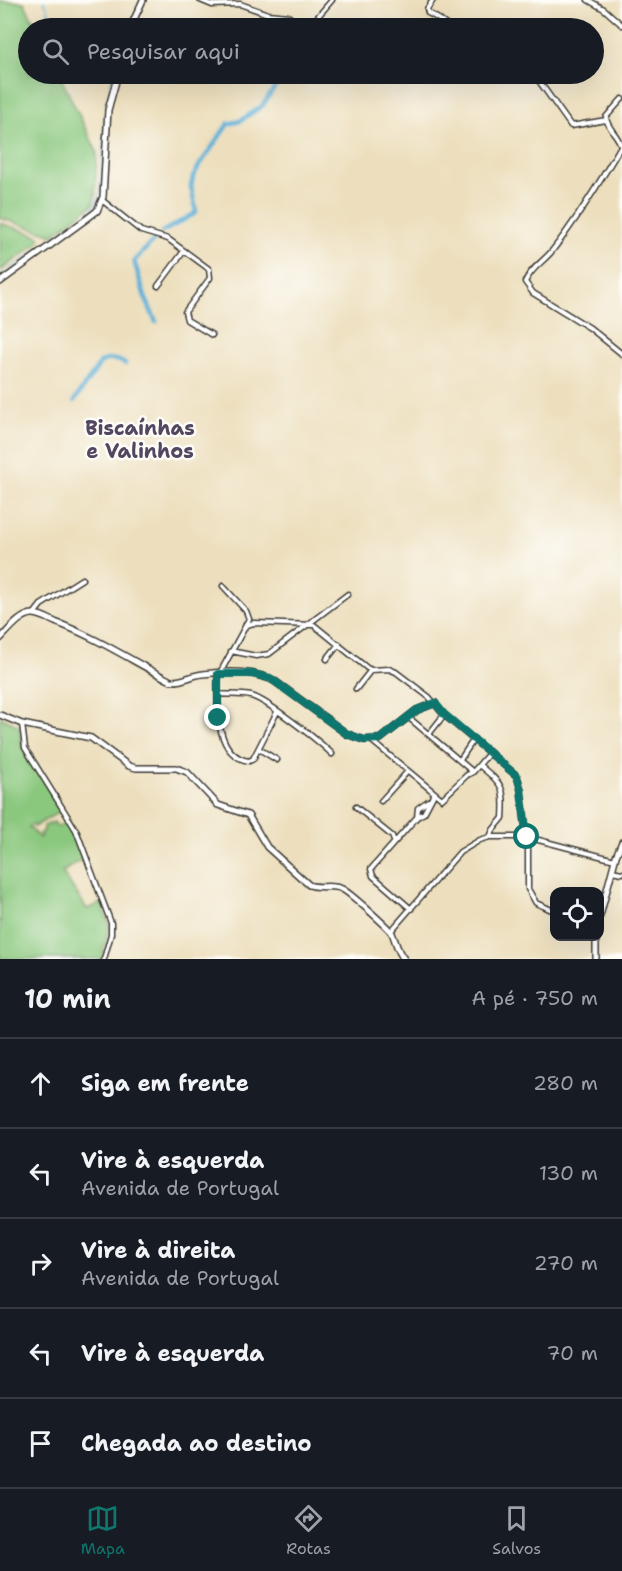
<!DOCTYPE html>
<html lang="pt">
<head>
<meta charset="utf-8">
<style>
  :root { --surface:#171b24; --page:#20242c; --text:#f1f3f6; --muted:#9ea1a6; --line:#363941; --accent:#0f766e }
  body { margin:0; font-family:"Shantell Sans",sans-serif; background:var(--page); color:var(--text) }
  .controls { position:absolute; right:18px; bottom:18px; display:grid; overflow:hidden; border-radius:12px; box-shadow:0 6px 24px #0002 }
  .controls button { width:54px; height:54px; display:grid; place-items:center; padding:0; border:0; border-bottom:2px solid var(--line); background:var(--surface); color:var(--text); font:30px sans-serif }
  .stop { position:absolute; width:18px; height:18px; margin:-14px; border:4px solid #0f766e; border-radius:50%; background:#fff }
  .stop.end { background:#0f766e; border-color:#fff; box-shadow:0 2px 6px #0008 }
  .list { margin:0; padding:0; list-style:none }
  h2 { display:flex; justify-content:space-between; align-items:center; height:78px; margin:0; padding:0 24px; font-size:26px }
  h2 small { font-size:20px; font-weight:400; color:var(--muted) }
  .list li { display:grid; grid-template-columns:39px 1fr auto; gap:18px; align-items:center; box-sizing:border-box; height:90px; padding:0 24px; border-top:2px solid var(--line) }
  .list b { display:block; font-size:22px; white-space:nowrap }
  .list p { margin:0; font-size:20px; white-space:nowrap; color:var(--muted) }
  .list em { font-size:20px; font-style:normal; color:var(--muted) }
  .icon { flex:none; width:33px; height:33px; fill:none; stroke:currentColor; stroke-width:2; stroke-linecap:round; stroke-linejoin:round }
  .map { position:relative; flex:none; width:622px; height:959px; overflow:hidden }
  .search { position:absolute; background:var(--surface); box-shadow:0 6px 24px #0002; left:18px; right:18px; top:18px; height:66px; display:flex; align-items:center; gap:15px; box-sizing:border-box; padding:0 21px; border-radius:33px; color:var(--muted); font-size:22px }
  .sheet { height:528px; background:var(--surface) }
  nav { display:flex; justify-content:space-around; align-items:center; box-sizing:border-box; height:84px; border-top:2px solid var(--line); background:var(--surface); font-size:16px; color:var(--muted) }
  nav a { display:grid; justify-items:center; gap:3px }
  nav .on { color:var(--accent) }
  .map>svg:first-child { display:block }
  .green { fill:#8ac87e; stroke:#53724d; stroke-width:1.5 }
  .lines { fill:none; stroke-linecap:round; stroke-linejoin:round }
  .stream { stroke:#5cb0d8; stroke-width:1.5 }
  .canal { stroke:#5cb0d8; stroke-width:4.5 }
  .street-casing { stroke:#3b3934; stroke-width:7 }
  .secondary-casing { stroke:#3b3934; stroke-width:8 }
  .street { stroke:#fff; stroke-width:4 }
  .secondary { stroke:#fff; stroke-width:5 }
  .route { stroke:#0f766e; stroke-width:8 }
  .labels { text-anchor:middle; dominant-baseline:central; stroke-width:5; stroke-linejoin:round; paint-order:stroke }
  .neighbourhood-label { font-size:20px; font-weight:bold; fill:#524660; stroke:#fdfcf7 }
</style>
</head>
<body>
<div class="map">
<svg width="622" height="959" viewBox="0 0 622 959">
  <rect width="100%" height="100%" fill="#fdfcf7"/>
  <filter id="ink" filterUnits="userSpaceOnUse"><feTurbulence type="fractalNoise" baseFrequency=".0167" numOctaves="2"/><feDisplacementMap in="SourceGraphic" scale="12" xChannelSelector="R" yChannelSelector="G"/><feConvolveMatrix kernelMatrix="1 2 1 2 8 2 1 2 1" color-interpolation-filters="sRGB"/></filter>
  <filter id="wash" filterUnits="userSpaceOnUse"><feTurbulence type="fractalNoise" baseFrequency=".008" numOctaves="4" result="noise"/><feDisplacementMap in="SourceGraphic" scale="24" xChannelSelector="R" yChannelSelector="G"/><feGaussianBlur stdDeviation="1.35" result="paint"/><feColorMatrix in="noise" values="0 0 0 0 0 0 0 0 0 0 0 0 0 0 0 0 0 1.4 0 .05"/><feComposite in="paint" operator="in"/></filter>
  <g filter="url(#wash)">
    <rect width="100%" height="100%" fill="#eddfbd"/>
    <!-- green -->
    <path class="green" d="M0 1 24 2 37 28H28V74H59L97 152 95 196 93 204 53 235 0 218Z
      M0 223 37 235 40 239 38 243 0 271Z
      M0 717 19 726 22 746 62 810 34 827 32 824 29 827 39 838 41 836 39 834 44 831V826L54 822 57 827 68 821 84 858 62 872 87 909 102 903 109 925 102 959H0Z"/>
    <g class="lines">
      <!-- stream -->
      <path class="stream" d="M44 0 55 28
        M106 107 112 79
        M0 277 89 213 96 205 100 191 105 114"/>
      <!-- canal -->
      <path class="canal" d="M162 232 194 214 196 211 191 187 193 177 199 166 228 124 240 121 262 106 284 74
        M155 239 134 261 145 297 156 322
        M74 401 101 362C109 358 118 359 125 364"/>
    </g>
  </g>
  <g filter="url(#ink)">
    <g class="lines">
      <defs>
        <path id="street" d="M200 0 212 5 240 4 268 14 288 16 295 21 300 28
          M433 0 427 9 428 13 437 18 450 28
          M588 0 604 9 622 25
          M308 28 332 0
          M534 74 571 126 606 120
          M622 99 606 117C607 129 618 134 621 146 600 182 578 218 552 251 543 262 531 268 525 282L533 293 590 328 622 354
          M103 201 141 231 168 239 209 269 210 278 185 312 187 320 212 335
          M158 286 184 251
          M223 586 246 611 249 619 246 624
          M34 614 41 605 82 579
          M231 651 256 656 269 654 348 594
          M327 659 339 644
          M220 673 246 625 254 623 314 625 367 668 371 670 389 669 396 672 429 697 444 715 517 776 521 790 528 849V889L536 903 554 911
          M218 674C218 700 212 755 249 761L253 759 277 712
          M356 689 371 670
          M218 694C229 695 241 694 251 696 267 700 319 741 332 754
          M408 717 473 772
          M22 724 25 748 76 830 111 923V934L104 959
          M429 734 444 715
          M372 741 442 799 467 775 473 772 490 752
          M259 749 277 760
          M460 760 474 739
          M479 765C503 785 505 786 503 818L493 830 490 837
          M381 801 408 771
          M356 807 392 836 394 841
          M417 817 418 808 428 801
          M612 871 622 873
          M411 909 373 876 371 869 417 817 424 813 434 794
          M391 931 460 852 480 840 490 837H527L615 860"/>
        <path id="secondary" d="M130 28 143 0
          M0 282 85 220 97 211 103 197 108 110 118 74
          M0 639C8 631 21 614 33 614 40 614 49 619 55 622 96 637 132 661 171 681 183 682 191 675 203 674 226 671 256 670 276 682L347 734 364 740 380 739 417 710 435 703
          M0 715 22 724 91 738 129 766 136 768H176L187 772 218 805 248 815 267 847 309 885C320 889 332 884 342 889 349 892 389 928 392 933 396 942 397 951 404 959
          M600 916 616 856 622 842
          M596 959V936"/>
      </defs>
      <!-- street casing -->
      <use href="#street" class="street-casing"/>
      <!-- secondary casing -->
      <use href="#secondary" class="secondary-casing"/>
      <!-- street -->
      <use href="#street" class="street"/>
      <!-- secondary -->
      <use href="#secondary" class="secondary"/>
    </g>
  </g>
  <g class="lines" filter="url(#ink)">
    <!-- route -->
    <path class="route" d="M218 718V674H252L270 678 347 734 364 740 380 739 417 710 435 703 444 714 517 776 521 790 527 837"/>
  </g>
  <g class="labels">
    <!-- neighbourhood labels -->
    <g class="neighbourhood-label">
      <text x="140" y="428">Biscaínhas<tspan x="140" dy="23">e Valinhos</tspan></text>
    </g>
  </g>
</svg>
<div class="controls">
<button><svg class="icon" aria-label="locate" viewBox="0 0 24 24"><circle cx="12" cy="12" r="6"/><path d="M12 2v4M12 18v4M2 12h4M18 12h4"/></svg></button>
</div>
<div class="stop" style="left:527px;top:837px"></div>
<div class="stop end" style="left:218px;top:718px"></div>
<div class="search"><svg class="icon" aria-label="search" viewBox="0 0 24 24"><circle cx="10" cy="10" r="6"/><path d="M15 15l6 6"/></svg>Pesquisar aqui</div>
</div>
<section class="sheet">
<h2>10 min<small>A pé · 750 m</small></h2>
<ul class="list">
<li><svg class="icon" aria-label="ahead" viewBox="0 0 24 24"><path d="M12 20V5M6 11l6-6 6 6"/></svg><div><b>Siga em frente</b></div><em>280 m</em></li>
<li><svg class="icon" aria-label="left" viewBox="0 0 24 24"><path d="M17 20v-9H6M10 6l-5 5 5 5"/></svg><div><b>Vire à esquerda</b><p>Avenida de Portugal</p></div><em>130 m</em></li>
<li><svg class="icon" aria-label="right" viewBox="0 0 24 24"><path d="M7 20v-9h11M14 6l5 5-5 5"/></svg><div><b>Vire à direita</b><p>Avenida de Portugal</p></div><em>270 m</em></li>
<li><svg class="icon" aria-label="left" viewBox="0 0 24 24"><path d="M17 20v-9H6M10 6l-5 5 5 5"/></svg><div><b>Vire à esquerda</b></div><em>70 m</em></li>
<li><svg class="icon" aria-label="arrive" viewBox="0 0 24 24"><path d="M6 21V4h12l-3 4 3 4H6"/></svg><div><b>Chegada ao destino</b></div></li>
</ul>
</section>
<nav>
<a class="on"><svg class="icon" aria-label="map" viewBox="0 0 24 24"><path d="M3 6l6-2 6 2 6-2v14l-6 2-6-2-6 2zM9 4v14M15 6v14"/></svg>Mapa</a>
<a><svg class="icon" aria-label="directions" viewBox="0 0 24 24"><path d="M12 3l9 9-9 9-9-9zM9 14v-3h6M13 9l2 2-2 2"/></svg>Rotas</a>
<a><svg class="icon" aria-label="saved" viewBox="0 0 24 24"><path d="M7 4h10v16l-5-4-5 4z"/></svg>Salvos</a>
</nav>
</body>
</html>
